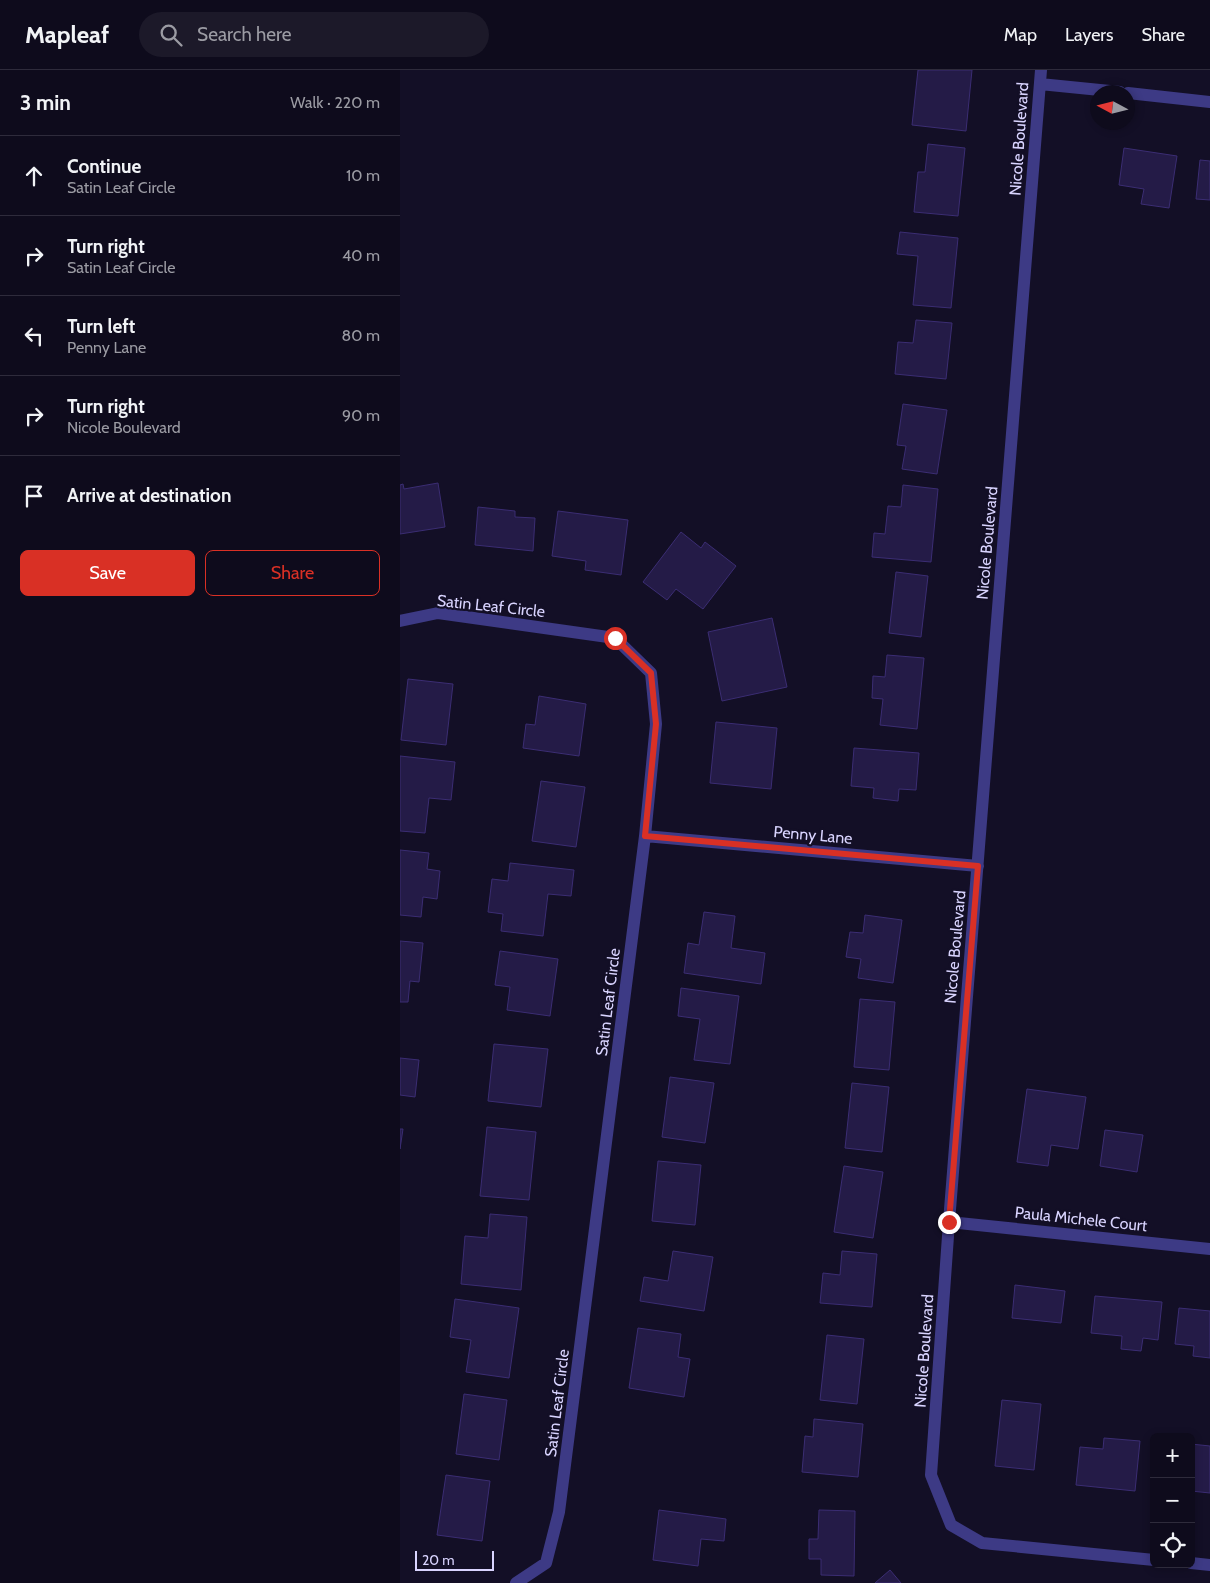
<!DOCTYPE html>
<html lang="en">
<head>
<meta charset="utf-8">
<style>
  :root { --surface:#0e0b1c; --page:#1c1929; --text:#f1f3f6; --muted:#9b9ba3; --line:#2e2b3b; --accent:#d93025 }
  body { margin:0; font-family:Cabin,sans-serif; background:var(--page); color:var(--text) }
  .controls { position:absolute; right:15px; bottom:15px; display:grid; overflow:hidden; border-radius:8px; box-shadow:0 2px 8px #0003 }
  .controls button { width:45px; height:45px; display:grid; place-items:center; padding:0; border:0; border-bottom:1px solid var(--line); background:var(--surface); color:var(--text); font:25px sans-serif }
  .compass { position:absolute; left:690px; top:15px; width:45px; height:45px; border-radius:50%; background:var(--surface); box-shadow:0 2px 8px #0003; rotate:277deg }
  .scale { position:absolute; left:15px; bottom:12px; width:79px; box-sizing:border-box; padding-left:5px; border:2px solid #d9d4ff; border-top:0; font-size:14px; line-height:18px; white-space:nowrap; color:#d9d4ff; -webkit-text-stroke:4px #130f26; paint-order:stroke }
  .stop { position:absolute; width:15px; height:15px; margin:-11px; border:4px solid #d93025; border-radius:50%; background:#fff }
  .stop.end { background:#d93025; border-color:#fff; box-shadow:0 1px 5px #0008 }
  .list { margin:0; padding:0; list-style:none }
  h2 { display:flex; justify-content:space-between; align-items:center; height:65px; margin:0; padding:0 20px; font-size:21px }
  h2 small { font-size:16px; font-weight:400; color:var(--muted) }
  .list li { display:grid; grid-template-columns:32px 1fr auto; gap:15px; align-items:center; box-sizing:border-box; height:80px; padding:0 20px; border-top:1px solid var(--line) }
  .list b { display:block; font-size:19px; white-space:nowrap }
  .list p { margin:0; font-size:16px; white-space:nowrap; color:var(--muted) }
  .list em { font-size:16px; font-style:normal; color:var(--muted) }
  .actions { display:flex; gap:10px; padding:15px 20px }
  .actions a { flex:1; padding:11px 0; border:1px solid var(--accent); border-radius:8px; text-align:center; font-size:18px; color:var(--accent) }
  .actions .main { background:var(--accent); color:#fff }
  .icon { flex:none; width:28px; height:28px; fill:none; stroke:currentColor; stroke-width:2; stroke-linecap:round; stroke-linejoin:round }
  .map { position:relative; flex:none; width:810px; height:1513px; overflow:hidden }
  header { display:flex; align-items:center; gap:30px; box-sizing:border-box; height:70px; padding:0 25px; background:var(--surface); border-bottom:1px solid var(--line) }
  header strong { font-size:24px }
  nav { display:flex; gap:28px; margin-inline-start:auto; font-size:18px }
  .search { width:350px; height:45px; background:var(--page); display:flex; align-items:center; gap:12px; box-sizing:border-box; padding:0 18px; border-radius:28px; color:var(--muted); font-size:19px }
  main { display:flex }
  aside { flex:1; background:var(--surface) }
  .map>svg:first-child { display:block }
  .building { fill:#241b47; stroke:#3b2d73 }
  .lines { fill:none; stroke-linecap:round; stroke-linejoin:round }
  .minor { stroke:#3d3a85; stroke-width:12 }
  .route { stroke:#d93025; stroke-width:6 }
  .labels { text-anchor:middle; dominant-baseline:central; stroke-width:4.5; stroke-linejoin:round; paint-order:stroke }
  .street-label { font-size:16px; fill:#d9d4ff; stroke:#130f26 }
</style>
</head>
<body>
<header>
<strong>Mapleaf</strong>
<div class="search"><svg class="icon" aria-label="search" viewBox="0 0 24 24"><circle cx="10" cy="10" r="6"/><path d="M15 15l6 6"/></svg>Search here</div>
<nav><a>Map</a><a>Layers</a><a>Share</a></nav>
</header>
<main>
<aside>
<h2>3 min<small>Walk · 220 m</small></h2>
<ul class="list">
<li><svg class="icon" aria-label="ahead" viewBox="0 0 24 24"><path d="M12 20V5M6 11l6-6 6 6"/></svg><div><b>Continue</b><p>Satin Leaf Circle</p></div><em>10 m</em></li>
<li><svg class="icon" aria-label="right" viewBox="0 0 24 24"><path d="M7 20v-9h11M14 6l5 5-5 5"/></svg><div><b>Turn right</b><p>Satin Leaf Circle</p></div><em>40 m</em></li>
<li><svg class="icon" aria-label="left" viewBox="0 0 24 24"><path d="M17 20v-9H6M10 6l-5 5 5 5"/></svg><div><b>Turn left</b><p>Penny Lane</p></div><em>80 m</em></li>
<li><svg class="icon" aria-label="right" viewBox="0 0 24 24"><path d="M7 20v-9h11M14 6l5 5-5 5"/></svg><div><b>Turn right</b><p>Nicole Boulevard</p></div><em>90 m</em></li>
<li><svg class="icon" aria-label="arrive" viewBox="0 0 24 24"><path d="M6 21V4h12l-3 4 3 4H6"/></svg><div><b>Arrive at destination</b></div></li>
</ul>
<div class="actions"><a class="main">Save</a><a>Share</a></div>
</aside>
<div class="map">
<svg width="810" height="1513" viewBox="0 0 810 1513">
  <rect width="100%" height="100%" fill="#130f26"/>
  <!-- building -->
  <path class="building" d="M518 0H572L566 61 512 55Z
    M528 74 565 78 558 146 514 142 518 102H525Z
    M724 78 777 86 769 138 741 134 744 119 719 115Z
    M800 90 810 91V130L796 129Z
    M500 162 558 168 551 238 513 235 518 186 497 184Z
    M516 250 552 253 546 309 495 304 498 272 513 273Z
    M503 334 547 340 537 404 502 399 506 376 497 375Z
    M38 413 45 457 0 464V415L3 414 4 419Z
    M503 415 538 419 531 492 472 487 474 463 485 464 488 436 501 437Z
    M78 437 115 441V447L135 448 133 481 75 475Z
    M158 441 228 450 221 505 185 500 186 491 152 486Z
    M281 462 301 478 305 472 336 496 303 539 276 519 267 530 243 512Z
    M496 502 528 506 521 567 489 563Z
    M372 548 387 617 322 631 308 562Z
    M487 585 524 588 517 659 480 655 483 629 472 628 473 606 485 607Z
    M8 609 53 614 46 675 1 670Z
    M139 626 186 634 179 686 123 678 126 654 135 655Z
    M316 652 377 658 371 719 310 713Z
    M454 678 519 683 516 720 499 719 498 731 473 728 474 718 451 716Z
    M0 686 55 692 51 730 29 728 25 763 0 761Z
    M141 711 185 717 176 777 132 771Z
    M0 780 29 783 27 799 40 801 37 829 23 827 21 847 0 845Z
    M110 793 174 800 171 826 148 824 143 866 101 861 103 844 88 842 92 809 108 811Z
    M304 842 335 846 331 878 365 883 361 914 284 903 288 873 299 875Z
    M465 845 502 850 493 913 458 908 461 889 446 887 450 862 463 863Z
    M0 871 23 873 19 912 10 911 8 932H0Z
    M100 881 158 889 150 946 107 940 110 917 95 915Z
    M281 918 339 926 330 994 294 990 300 949 278 946Z
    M460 929 495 932 489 1000 454 997Z
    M94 974 148 979 141 1037 88 1031Z
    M0 988 19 990 15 1027 0 1025Z
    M270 1007 314 1013 305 1073 262 1067Z
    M452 1013 489 1017 482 1082 445 1078Z
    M627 1019 686 1027 678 1079 651 1075 648 1096 617 1092Z
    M87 1057 136 1062 129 1130 80 1126Z
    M0 1059H3L0 1079Z
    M705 1060 743 1065 737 1102 700 1096Z
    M258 1091 301 1095 295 1155 252 1151Z
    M444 1096 483 1102 473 1168 434 1162Z
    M90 1144 127 1147 121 1220 61 1214 65 1166 88 1168Z
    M273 1181 313 1187 304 1241 240 1231 244 1207 268 1211Z
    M442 1181 477 1184 472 1237 420 1233 423 1203 440 1205Z
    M615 1215 665 1221 661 1253 612 1248Z
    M695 1226 762 1232 758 1270 743 1268 741 1281 721 1279 722 1266 691 1263Z
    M55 1229 119 1238 109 1308 66 1302 71 1270 50 1267Z
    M779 1238 810 1241V1288L793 1286 794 1276 775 1274Z
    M238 1258 281 1264 278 1287 290 1289 284 1327 229 1318Z
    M427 1265 464 1269 457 1334 420 1330Z
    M64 1324 107 1330 99 1390 56 1384Z
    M602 1330 641 1334 634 1400 595 1396Z
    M414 1349 463 1354 458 1407 402 1402 405 1366 413 1367Z
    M704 1368 740 1371 735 1421 676 1415 680 1377 703 1379Z
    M791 1374 810 1376V1423L791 1421Z
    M46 1405 90 1411 82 1471 37 1465Z
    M259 1440 326 1449 324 1471 301 1469 298 1496 253 1490Z
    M419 1440 455 1441 454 1506 421 1505V1489H409V1469H418Z
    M490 1500 501 1513H475Z"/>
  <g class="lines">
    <!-- minor -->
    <path class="minor" d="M641 0 549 1152 531 1405 551 1455 582 1473 754 1490
      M640 14 720 22
      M728 23 810 32
      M0 551 38 543 215 568 251 603 256 654 245 766 159 1442 146 1493 116 1513
      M245 766 578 796
      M549 1152 810 1179
      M791 1493 810 1495"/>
  </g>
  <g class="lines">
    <!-- route -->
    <path class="route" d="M215 568 251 603 256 654 245 766 578 796 549 1152"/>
  </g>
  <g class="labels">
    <!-- street labels -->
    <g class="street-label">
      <text transform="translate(619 69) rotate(-86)">Nicole Boulevard</text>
      <text transform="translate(587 473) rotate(-85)">Nicole Boulevard</text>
      <text transform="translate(91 536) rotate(6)">Satin Leaf Circle</text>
      <text transform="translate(413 765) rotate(5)">Penny Lane</text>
      <text transform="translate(555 877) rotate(-85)">Nicole Boulevard</text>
      <text transform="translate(208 932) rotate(-83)">Satin Leaf Circle</text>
      <text transform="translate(681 1149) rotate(6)">Paula Michele Court</text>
      <text transform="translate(524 1281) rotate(-86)">Nicole Boulevard</text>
      <text transform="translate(157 1333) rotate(-83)">Satin Leaf Circle</text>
    </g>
  </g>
</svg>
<div class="controls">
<button>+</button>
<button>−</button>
<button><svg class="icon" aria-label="locate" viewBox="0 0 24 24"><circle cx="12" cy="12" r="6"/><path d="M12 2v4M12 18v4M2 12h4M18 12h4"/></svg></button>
</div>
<svg class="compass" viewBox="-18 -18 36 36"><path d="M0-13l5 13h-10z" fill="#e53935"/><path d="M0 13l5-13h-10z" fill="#9b9ba3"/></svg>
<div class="scale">20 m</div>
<div class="stop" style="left:215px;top:568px"></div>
<div class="stop end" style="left:549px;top:1152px"></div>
</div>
</main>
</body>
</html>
